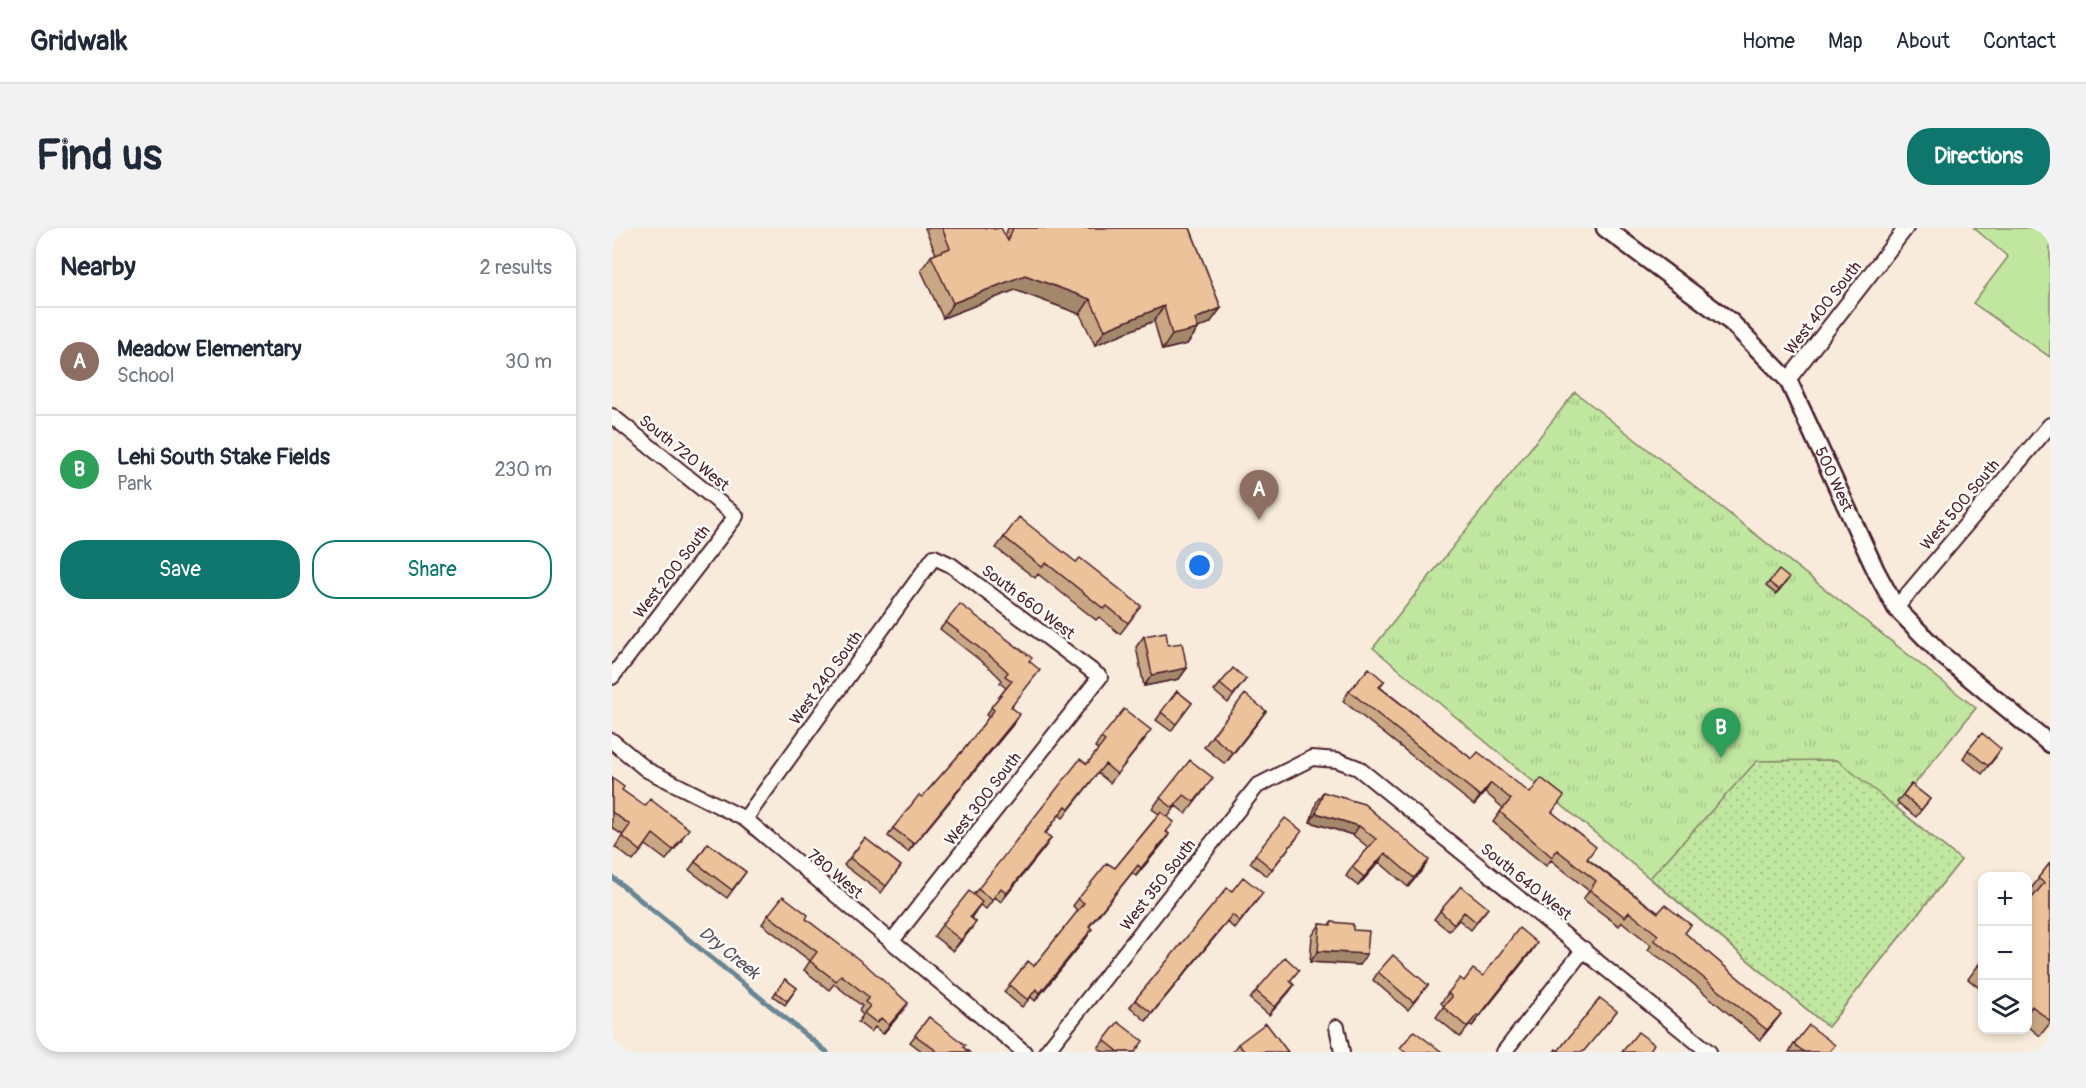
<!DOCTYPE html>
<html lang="en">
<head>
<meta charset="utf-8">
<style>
  :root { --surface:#fff; --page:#f2f2f3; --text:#1f2937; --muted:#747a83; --line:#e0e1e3; --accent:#0f766e }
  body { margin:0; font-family:Pangolin,sans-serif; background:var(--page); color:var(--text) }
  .controls { position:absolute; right:18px; bottom:18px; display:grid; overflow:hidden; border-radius:12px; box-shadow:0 3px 9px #0003 }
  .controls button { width:54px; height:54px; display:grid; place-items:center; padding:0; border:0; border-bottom:2px solid var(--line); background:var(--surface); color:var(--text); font:30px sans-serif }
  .you { position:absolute; left:588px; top:338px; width:21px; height:21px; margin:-15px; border:4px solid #fff; border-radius:50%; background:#1a73e8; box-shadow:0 0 0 9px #1a73e833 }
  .badge { display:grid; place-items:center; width:39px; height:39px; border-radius:50%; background:var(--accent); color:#fff; font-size:20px; font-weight:700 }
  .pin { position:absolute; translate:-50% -50px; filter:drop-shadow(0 2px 3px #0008) }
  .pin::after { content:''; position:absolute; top:32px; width:21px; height:18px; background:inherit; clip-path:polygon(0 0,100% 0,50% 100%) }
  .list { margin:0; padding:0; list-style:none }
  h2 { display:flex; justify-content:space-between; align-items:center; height:78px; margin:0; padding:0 24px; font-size:26px }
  h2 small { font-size:20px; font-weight:400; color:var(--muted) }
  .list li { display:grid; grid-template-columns:39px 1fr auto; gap:18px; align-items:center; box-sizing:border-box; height:108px; padding:0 24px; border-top:2px solid var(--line) }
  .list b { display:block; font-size:22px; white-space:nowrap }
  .list p { margin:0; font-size:20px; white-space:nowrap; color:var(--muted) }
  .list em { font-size:20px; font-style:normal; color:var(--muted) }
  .actions { display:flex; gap:12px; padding:18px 24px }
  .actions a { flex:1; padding:14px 0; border:2px solid var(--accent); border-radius:24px; text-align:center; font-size:21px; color:var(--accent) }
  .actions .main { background:var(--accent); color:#fff }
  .icon { flex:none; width:33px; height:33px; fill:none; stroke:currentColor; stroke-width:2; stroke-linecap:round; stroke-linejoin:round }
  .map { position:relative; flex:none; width:1438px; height:824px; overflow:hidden; border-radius:24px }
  header { display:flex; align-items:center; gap:36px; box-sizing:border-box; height:84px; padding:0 30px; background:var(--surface); border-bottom:2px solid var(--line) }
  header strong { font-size:28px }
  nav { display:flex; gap:33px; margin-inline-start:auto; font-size:21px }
  .intro { display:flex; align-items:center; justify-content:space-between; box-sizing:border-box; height:144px; padding:0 36px }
  h1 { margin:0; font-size:42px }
  .button { padding:15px 27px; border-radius:24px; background:var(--accent); color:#fff; font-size:21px; font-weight:700 }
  main { display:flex; gap:36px; padding:0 36px }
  aside { flex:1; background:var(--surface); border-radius:24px; box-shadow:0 3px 9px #0003 }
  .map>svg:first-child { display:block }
  .grass { fill:#c0e6a0; stroke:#858266; stroke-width:1.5 }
  .park { fill:url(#park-tufts); stroke:#858266; stroke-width:1.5 }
  .garden { fill:url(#garden-dots); stroke:#858266; stroke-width:1.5 }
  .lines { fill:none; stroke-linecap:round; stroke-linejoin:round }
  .stream { stroke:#698695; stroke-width:5 }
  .minor-casing { stroke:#4a1f2b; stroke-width:18 }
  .tertiary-casing { stroke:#4a1f2b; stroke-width:21 }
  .minor { stroke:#fdfcf7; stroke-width:14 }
  .tertiary { stroke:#fdfcf7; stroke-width:16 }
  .wall { fill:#caa784; stroke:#4a1f2b; stroke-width:1.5 }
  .shaded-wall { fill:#a4886c; stroke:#4a1f2b; stroke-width:1.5 }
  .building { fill:#ebc29a; stroke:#4a1f2b; stroke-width:1.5 }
  .labels { text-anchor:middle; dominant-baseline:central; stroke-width:5; stroke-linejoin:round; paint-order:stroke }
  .street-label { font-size:16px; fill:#4a1f2b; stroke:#fdfcf7 }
  .water-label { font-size:18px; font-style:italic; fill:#595360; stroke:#fdfcf7 }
</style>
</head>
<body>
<header>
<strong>Gridwalk</strong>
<nav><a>Home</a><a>Map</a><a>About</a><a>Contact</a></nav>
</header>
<div class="intro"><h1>Find us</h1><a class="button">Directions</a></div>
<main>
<aside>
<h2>Nearby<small>2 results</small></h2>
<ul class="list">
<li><span class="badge" style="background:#8d6e63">A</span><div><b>Meadow Elementary</b><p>School</p></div><em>30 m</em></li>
<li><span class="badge" style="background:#2e9e5b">B</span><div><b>Lehi South Stake Fields</b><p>Park</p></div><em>230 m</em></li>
</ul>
<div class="actions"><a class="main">Save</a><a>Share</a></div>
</aside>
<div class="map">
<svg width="1438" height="824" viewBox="0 0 1438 824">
  <defs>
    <pattern id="park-tufts" width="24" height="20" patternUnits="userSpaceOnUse" patternTransform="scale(1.5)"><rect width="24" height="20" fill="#c0e6a0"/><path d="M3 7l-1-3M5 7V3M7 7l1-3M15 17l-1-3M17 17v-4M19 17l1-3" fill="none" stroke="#a6c58a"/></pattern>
    <pattern id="garden-dots" width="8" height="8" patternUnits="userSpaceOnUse" patternTransform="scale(1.5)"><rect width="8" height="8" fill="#c0e6a0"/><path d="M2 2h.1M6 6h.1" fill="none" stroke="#a6c58a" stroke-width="1.8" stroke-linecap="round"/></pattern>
  </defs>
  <rect width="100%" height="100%" fill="#f8ebdb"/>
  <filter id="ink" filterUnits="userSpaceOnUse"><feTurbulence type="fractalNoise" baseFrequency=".0167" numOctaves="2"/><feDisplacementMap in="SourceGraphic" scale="12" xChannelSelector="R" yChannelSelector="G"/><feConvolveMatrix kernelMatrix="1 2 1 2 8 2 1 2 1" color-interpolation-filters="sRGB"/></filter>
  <g filter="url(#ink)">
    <!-- grass -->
    <path class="grass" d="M1362 0H1438V129L1361 75 1396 29Z"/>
    <!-- park -->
    <path class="park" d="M963 164 1364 480 1284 579 1349 632 1216 799 761 420Z"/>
    <!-- garden -->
    <path class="garden" d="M1225 532 1349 632 1216 799 1038 650 1145 533Z"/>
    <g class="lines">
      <!-- stream -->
      <path class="stream" d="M0 649 215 824"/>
      <defs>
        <path id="minor" d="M1176 152 1294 0
          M0 188 124 288 0 449
          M1284 380 1438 197
          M0 513 35 542 133 591 412 824
          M133 591 322 329 339 337 488 449 279 714
          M725 799 730 824
          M434 824 645 558 700 530 725 532 746 540 1097 824
          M892 824 972 721"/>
        <g id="tertiary">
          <path id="s1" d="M993 0 1119 94 1176 152 1264 343 1284 380 1330 427 1438 516"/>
        </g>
      </defs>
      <!-- minor casing -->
      <use href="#minor" class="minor-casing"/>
      <!-- tertiary casing -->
      <use href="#tertiary" class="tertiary-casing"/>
      <!-- minor -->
      <use href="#minor" class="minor"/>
      <!-- tertiary -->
      <use href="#tertiary" class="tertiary"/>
    </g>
    <!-- wall -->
    <path class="wall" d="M313 0H381L393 8 396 0H578L609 80 598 95 585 100 586 101 575 116 550 122 542 93 483 117 468 86 403 62 331 90 309 42 319 28 324 26Z
      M392 309 521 389 508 406 487 389 484 392 426 346 423 350 384 320Z
      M1157 354H1174L1164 366 1154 358Z
      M334 394 417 433 400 480 403 494 296 624 276 608 281 600 310 569 354 519 377 489 374 487 394 460 388 455 390 452 379 441 328 401Z
      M532 408 556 417 575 440 567 451 532 458 524 419Z
      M634 451 616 475 602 463 608 456Z
      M772 453 768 459 860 531 940 584 976 631 1073 705 1169 786 1148 812 1060 738 1036 722 1039 717 1010 694 1007 698 971 671 977 663 939 632 934 638 881 594 891 580 873 564 862 577 731 473 737 463Z
      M565 463 580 475 559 503 544 492Z
      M646 494 613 536 592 519 600 508Z
      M489 510 533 511 498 555 486 545 451 590 447 587 434 605 439 610 433 619 389 674 383 669 374 681 368 677 359 690 364 694 356 705 341 723 322 708 330 697 361 667 366 661 475 536 486 522 483 519Z
      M1356 522 1384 529 1370 546 1351 530Z
      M0 550 10 562 70 612 54 632 34 617 21 633 3 619 11 607 0 600Z
      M1299 556 1318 571 1304 589 1285 574Z
      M593 561 574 586 564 578 556 589 555 604 557 606 552 614 524 648 520 645 477 699 475 709 423 773 419 769 410 779 392 764 397 757 422 738 466 683 461 678 466 671 503 640 547 586 540 581 548 570Z
      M711 564 811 641 796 659 767 634 746 658 734 648 740 639 757 620 741 607 698 594 705 573Z
      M253 610 289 638 269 665 232 637Z
      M684 611 655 648 638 635 643 627Z
      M96 615 134 644 115 670 77 642Z
      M1438 635V795L1428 808 1416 798V675L1420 669 1416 665Z
      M620 663 651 665 623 701 615 694 534 793 518 779 523 772Z
      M876 680 859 702 847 692 837 703 822 691 828 683Z
      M156 687 194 691 296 775 271 806 263 799 259 804 246 794 251 787 247 783 250 778 222 756 217 762 192 742 198 733 150 696Z
      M719 694 741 702 755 726 748 737 698 734 700 708 708 696 717 697Z
      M919 724 860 798 858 797 848 809 824 789 832 778 829 775 836 765 852 753 871 748Z
      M1371 731V763L1356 751Z
      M766 744 816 757 796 782 761 752Z
      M173 751 185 760 173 777 161 768Z
      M678 753 682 757 677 764 657 787 638 771 644 763Z
      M317 789 351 819 357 824H311L298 814Z
      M492 812 524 824H492L486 820Z
      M626 816 676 824H620Z
      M1182 816 1217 824H1177Z"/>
    <!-- shaded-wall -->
    <path class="shaded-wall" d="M413 47 478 71 468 86 403 62 331 90 341 75Z
      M552 78 542 93 483 117 493 102Z
      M609 80 598 95 579 103 586 101 575 116 550 122 560 107 583 91Z
      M575 440 567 451 532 458 540 447Z
      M654 483 646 494 613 536 621 525Z
      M408 486 403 494 296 624 302 616Z
      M879 555 873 564 862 577 868 568Z
      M704 585 747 598 741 607 698 594Z
      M557 606 552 614 524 648 529 640Z
      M439 610 433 619 389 674 395 665Z
      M773 625 767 634 746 658 752 649Z
      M817 632 811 641 796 659 802 650Z
      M620 687 615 694 534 793 540 785Z
      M364 694 356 705 341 723 349 712Z
      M480 701 475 709 423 773 428 765Z
      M925 715 919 724 860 798 867 788Z
      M706 723 755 726 748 737 698 734Z
      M682 757 677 764 657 787 663 779Z
      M296 775 290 784 271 806 277 797Z
      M1169 786 1162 795 1148 812 1155 802Z"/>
    <!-- building -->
    <path class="building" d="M330 0H381L382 1 389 0 396 13 401 0H578L609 80 583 91 586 101 560 107 552 78 493 102 478 71 413 47 341 75 319 28 338 20Z
      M407 289 464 334 468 330 529 378 516 395 495 378 492 381 434 335 430 339 392 309Z
      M1167 342 1177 350 1167 362 1157 354Z
      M348 376 420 430 417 433 428 442 399 479 408 486 302 616 281 600 307 567 310 569 354 519 382 482 379 479 400 453 393 448 396 444 384 433 334 394Z
      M554 404 556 417 570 415 575 440 540 447 532 408Z
      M621 440 634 451 621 467 608 456Z
      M757 440 772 453 767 459 860 531 866 524 918 565 929 550 952 568 940 584 984 619 975 631 1046 685 1053 677 1079 697 1073 705 1169 786 1155 802 1066 729 1042 712 1046 707 1017 684 1013 689 978 662 984 653 945 622 940 629 888 584 899 571 879 555 868 568 737 463Z
      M565 463 580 475 564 496 549 484Z
      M633 466 654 483 621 525 600 508Z
      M512 481 539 502 505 546 493 536 457 581 454 578 433 605 439 610 395 665 389 660 380 672 366 661 468 531 475 536 493 513 489 510Z
      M1370 505 1389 521 1376 538 1356 522Z
      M578 532 601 550 582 574 572 567 561 580 548 570Z
      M0 550 12 559 10 562 33 578 38 571 77 601 61 622 41 606 29 623 10 608 18 597 0 584Z
      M1299 556 1318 571 1309 582 1291 567Z
      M711 564 752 576 817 632 802 650 773 625 752 649 740 639 764 611 747 598 704 585Z
      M549 584 562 594 554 604 557 606 529 640 526 637 477 698 480 701 428 765 424 761 416 772 397 757 416 733 422 738 472 675 466 671 495 635 503 640Z
      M673 590 690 603 660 641 643 627Z
      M253 610 289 638 274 658 238 630Z
      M96 615 134 644 120 662 83 634Z
      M1438 635V793L1420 778 1416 784V675L1432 655 1426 650Z
      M631 649 651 665 628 693 620 687 540 785 523 772 615 660 620 663Z
      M849 658 876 680 864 694 852 684 842 696 828 683Z
      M357 663 370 674 358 689 364 694 349 712 330 697Z
      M171 668 196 687 194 691 254 737 296 775 277 797 269 790 265 795 252 785 258 778 253 774 257 769 229 747 224 753 198 733 205 724 156 687Z
      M719 694 741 696V702L757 703 755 726 706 723 708 696 719 697Z
      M907 700 925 715 867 788 865 787 855 799 831 779 840 769 836 765 848 750 852 753 861 741 871 748Z
      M781 727 816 757 801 774 766 744Z
      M673 729 687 742 678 753 682 757 663 779 644 763Z
      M1371 731V740L1366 737Z
      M173 751 185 760 175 773 164 764Z
      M988 770 1005 783 971 824H942L944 821 946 823Z
      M317 789 353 817 351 819 357 824H326L303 807Z
      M506 794 531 813 523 824H507L492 812Z
      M654 795 676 824H633L626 816Z
      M1197 797 1223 817 1217 824H1192L1182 816Z
      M802 803 830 824H793L788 820Z
      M1026 804 1042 816 1037 824H1010Z"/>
  </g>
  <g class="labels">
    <!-- street labels -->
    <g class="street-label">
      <text transform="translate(1211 80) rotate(-52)">West 400 South</text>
      <text transform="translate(72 225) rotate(39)">South 720 West</text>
      <text stroke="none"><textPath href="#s1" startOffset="348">500 West</textPath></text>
      <text transform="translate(1348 277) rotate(-50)">West 500 South</text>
      <text transform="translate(60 344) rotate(-52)">West 200 South</text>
      <text transform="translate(416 374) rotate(37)">South 660 West</text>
      <text transform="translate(214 450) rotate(-54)">West 240 South</text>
      <text transform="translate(371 571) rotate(-52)">West 300 South</text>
      <text transform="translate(223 646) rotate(40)">780 West</text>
      <text transform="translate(914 654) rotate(39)">South 640 West</text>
      <text transform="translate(546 657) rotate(-52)">West 350 South</text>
    </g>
    <!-- water labels -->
    <g class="water-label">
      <text transform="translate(117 725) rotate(39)">Dry Creek</text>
    </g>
  </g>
</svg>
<div class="controls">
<button>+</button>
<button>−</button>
<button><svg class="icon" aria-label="layers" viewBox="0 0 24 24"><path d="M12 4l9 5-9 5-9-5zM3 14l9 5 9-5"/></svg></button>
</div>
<div class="you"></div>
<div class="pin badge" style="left:647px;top:292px;background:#8d6e63">A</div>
<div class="pin badge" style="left:1109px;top:530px;background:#2e9e5b">B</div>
</div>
</main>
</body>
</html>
